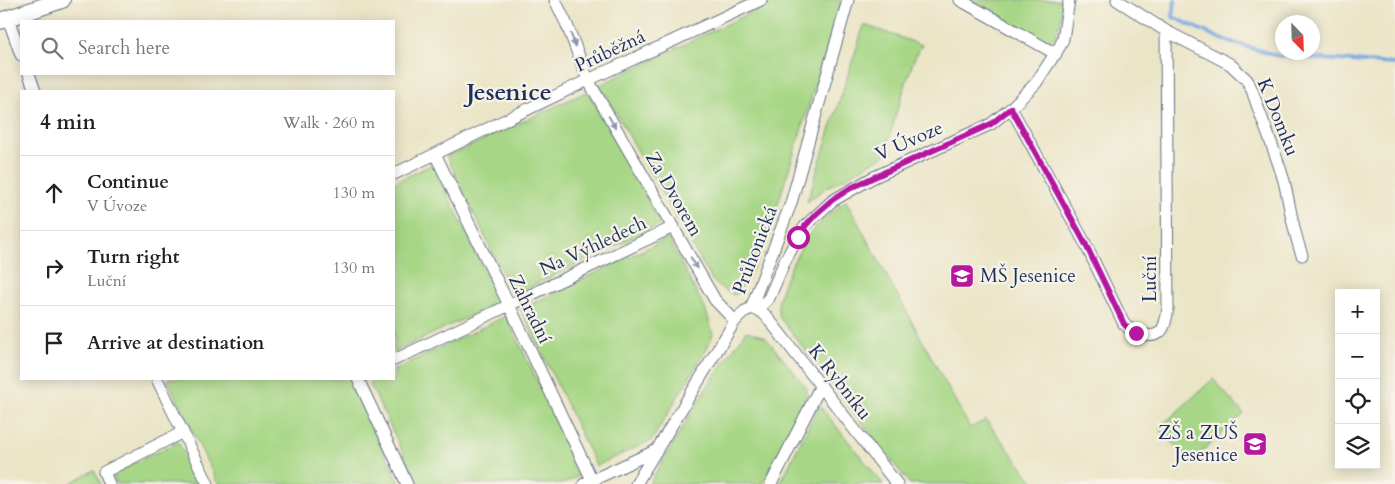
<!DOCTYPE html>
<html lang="en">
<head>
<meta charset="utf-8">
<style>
  :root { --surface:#fff; --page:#f2f2f2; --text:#222; --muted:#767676; --line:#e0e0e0 }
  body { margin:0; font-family:Cardo,serif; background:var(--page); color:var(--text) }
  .controls { position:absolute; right:15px; bottom:15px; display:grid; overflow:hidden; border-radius:0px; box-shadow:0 2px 12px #0003 }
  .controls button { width:45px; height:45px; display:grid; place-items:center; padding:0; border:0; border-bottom:1px solid var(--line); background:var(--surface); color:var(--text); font:25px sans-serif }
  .compass { position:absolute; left:1275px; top:15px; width:45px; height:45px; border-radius:50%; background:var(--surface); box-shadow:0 2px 12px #0003; rotate:157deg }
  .stop { position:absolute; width:15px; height:15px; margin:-11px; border:4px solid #b5179e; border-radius:50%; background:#fff }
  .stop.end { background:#b5179e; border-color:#fff; box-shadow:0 1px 5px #0008 }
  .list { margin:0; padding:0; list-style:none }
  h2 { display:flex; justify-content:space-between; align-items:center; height:65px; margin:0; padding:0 20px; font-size:21px }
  h2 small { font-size:16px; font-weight:400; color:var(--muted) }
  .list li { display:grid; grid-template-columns:32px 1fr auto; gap:15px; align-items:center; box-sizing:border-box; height:75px; padding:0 20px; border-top:1px solid var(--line) }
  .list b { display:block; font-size:19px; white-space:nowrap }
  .list p { margin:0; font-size:16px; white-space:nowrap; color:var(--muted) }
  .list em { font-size:16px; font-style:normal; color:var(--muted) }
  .icon { flex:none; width:28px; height:28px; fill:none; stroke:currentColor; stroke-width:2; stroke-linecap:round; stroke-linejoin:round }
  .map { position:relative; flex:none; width:1395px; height:484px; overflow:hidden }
  .search { position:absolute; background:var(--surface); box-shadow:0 2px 12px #0003; left:20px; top:20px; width:375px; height:55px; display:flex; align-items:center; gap:12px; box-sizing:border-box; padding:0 18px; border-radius:0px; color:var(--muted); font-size:19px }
  .panel { position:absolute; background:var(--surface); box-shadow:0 2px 12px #0003; left:20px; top:90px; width:375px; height:290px; border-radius:0px }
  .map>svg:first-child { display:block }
  .green { fill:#a7d786; stroke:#618372 }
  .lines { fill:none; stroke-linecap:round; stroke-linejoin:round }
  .stream { stroke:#76a7e1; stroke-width:4 }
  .minor-casing { stroke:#646f83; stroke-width:13 }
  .secondary-casing { stroke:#646f83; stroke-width:18 }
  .minor { stroke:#fff; stroke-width:11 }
  .secondary { stroke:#fff; stroke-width:16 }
  .oneway { fill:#8d97ae }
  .route { stroke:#b5179e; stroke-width:6 }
  .labels { text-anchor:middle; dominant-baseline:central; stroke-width:4.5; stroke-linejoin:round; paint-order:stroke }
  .street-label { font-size:19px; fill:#1b2f5e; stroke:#f7f3e8 }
  .poi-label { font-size:19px; fill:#1b2f5e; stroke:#f7f3e8; text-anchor:start }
  .district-label { font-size:24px; font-weight:bold; fill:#1b2f5e; stroke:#f7f3e8 }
</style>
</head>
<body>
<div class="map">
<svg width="1395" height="484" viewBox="0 0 1395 484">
  <rect width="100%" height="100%" fill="#f7f3e8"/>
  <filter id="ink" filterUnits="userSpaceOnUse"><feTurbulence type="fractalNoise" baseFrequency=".02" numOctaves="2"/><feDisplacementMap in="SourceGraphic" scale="10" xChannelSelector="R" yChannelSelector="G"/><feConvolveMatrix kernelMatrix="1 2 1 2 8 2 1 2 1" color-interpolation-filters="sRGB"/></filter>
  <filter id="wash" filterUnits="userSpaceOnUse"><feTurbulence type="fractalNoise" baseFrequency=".0096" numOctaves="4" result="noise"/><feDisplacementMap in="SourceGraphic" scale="20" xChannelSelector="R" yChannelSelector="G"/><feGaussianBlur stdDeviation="1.12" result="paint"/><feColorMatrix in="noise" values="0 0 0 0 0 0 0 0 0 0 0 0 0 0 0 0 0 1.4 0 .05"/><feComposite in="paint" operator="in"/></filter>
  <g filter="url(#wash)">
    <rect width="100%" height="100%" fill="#ebe5c7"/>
    <!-- green -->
    <path class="green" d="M776 0H842L765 245 741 291 735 295C726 292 719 287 712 280L600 85Z
      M971 0H1062C1062 13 1061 35 1049 44L1046 43Z
      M864 25 922 45 914 59 895 117 884 156 824 189 807 202Z
      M588 91 661 224 513 295 447 157Z
      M433 164 499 302 394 352V183Z
      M846 201 970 428 986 420 1035 484H910L780 318C780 315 778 313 778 310 776 292 799 250 809 235 819 222 833 211 846 201Z
      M668 238 706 311 713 334 708 346 652 440 596 466 521 309Z
      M506 316 582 474 563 484H418L369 382 375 379H394V370Z
      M746 331 765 337 807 388V395L762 484H649L703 393Z
      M167 379H349L400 484H218Z
      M1213 379 1244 414 1190 462 1159 428Z
      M819 405 883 484H780Z
      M178 442 199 484H117L112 474Z
      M94 470 101 484H69Z"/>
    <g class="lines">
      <!-- stream -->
      <path class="stream" d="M1175 0 1173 17 1221 39 1278 56 1395 64"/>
    </g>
  </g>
  <g filter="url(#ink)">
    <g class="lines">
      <defs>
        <path id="minor" d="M555 0 567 25 588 80 715 300 735 321
          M960 0 1056 54
          M1117 0 1166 31 1230 64 1247 80 1252 90C1262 121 1275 150 1284 181 1290 206 1293 231 1302 255
          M8 18 21 55
          M29 74 35 91
          M1011 108 1085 243 1124 324C1132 332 1156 343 1163 328 1166 322 1167 314 1168 308L1166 31
          M435 154 509 305 592 480
          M394 174 588 80 761 0
          M751 308 791 203 848 0
          M751 308 762 312 767 317 897 484
          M394 360 673 227
          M157 379 208 484
          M358 379 407 484
          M109 484 104 472 183 432
          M584 484 657 450
          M636 484 735 321 745 311 764 303 769 298 785 261 798 237 806 225 832 201 872 178 991 124 1011 108 1036 83 1060 46 1063 39 1069 0
          M771 484 821 385"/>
        <path id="secondary" d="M0 21 62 0"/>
      </defs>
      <!-- minor casing -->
      <use href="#minor" class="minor-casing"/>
      <!-- secondary casing -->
      <use href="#secondary" class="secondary-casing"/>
      <!-- minor -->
      <use href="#minor" class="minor"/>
      <!-- secondary -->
      <use href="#secondary" class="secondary"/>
    </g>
    <!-- one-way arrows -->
    <defs><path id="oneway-solid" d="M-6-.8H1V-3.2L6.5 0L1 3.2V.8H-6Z" transform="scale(1.25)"/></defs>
    <g class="oneway">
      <use href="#oneway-solid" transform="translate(573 40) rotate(70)"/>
      <use href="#oneway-solid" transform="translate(612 122) rotate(60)"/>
      <use href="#oneway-solid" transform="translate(694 263) rotate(60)"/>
    </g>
  </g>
  <g class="lines" filter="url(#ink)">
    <!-- route -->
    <path class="route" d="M798 237 806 225 816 214 832 200 849 189 872 178 991 124 1011 108 1085 243 1124 324 1129 329 1136 333"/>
  </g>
  <!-- icons -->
  <defs>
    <symbol id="school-square" viewBox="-11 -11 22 22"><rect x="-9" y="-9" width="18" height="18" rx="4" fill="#b5179e" stroke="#f7f3e8"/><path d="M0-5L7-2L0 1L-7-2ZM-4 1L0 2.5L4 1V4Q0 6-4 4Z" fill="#fff"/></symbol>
  </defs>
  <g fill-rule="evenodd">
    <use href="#school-square" x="948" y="262" width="28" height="28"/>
    <use href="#school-square" x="1241" y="430" width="28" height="28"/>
  </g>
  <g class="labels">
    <!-- street labels -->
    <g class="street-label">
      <text transform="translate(610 51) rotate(-25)">Průběžná</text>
      <text transform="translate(1278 117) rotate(68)">K Domku</text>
      <text transform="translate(909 141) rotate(-24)">V Úvoze</text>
      <text transform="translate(674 194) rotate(60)">Za Dvorem</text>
      <text transform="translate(593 246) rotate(-25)">Na Výhledech</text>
      <text transform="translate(755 250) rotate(-69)">Průhonická</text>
      <text transform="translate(1150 279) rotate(-90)">Luční</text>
      <text transform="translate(530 309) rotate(64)">Zahradní</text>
      <text transform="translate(840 382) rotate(52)">K Rybníku</text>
    </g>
    <!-- poi labels -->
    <g class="poi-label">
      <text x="980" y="276">MŠ Jesenice</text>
      <text x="1238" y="433" text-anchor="end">ZŠ a ZUŠ<tspan x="1238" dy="22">Jesenice</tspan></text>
    </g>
    <!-- district labels -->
    <g class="district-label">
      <text x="509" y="92">Jesenice</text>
    </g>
  </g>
</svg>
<div class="controls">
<button>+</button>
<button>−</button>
<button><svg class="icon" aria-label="locate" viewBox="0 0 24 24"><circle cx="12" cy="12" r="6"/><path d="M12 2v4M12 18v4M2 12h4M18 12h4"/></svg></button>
<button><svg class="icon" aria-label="layers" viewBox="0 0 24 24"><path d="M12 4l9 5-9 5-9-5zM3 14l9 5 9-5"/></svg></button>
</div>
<svg class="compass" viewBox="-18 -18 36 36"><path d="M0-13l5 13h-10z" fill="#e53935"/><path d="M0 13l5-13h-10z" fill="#767676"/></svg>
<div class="stop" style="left:798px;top:237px"></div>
<div class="stop end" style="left:1136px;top:333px"></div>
<div class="search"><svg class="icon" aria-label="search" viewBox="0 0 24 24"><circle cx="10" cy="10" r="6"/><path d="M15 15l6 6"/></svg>Search here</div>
<section class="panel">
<h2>4 min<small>Walk · 260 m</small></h2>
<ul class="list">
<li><svg class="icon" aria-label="ahead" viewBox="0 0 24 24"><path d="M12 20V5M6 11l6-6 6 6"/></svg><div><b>Continue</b><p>V Úvoze</p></div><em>130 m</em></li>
<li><svg class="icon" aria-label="right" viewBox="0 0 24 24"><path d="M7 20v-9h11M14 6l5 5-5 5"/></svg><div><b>Turn right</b><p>Luční</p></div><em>130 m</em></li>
<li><svg class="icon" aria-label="arrive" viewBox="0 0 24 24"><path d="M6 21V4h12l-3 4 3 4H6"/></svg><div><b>Arrive at destination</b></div></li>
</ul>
</section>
</div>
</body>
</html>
